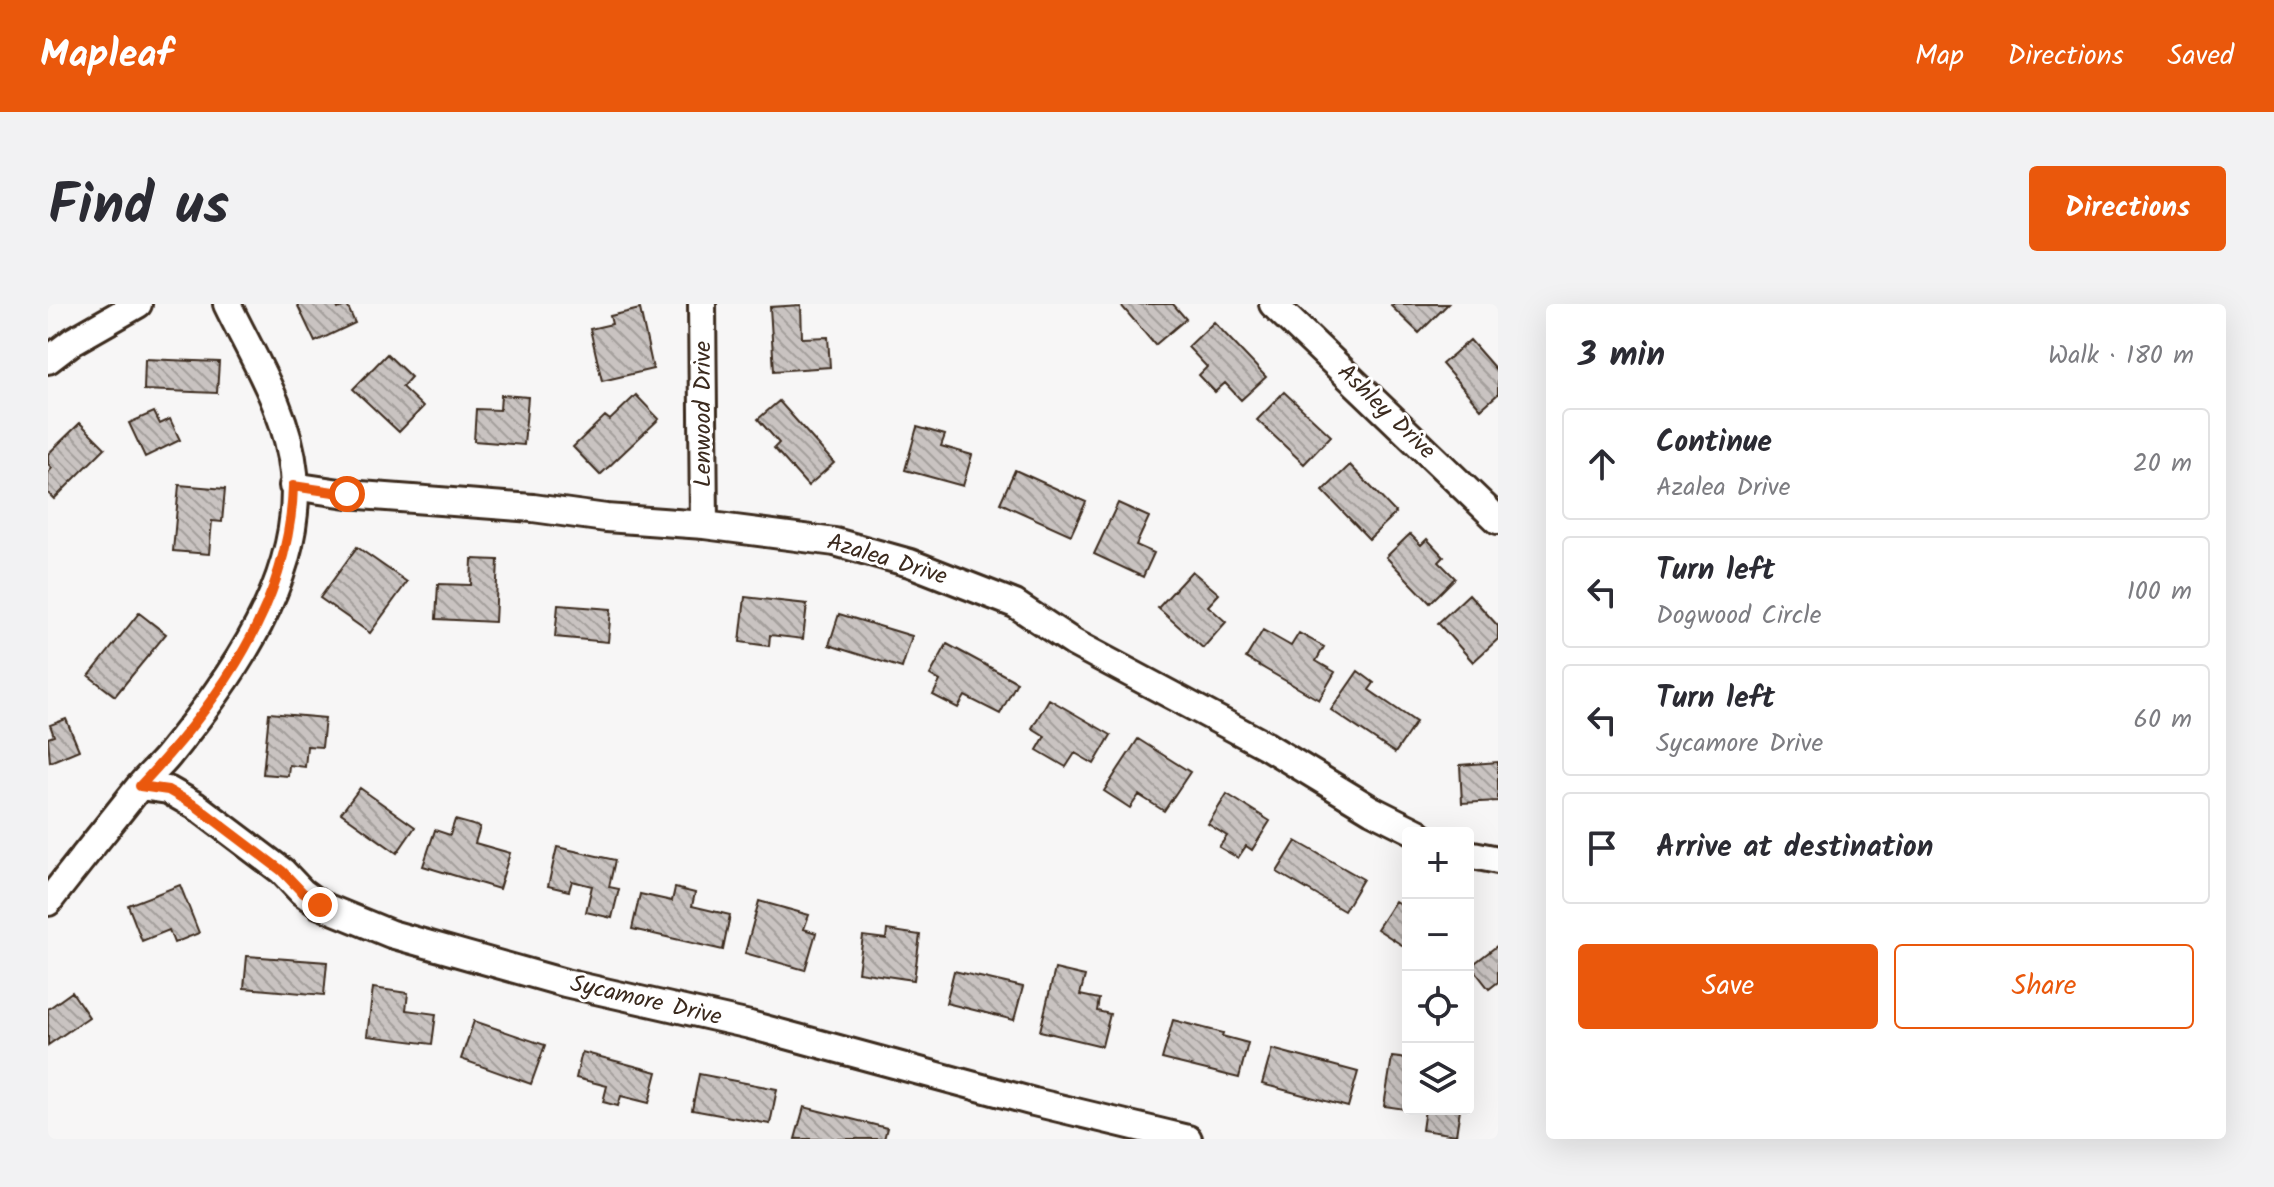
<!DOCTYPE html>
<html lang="en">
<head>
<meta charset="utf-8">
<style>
  :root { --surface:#fff; --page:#f2f2f3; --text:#2b2b33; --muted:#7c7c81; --line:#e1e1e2; --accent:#ea580c }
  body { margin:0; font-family:Kalam,sans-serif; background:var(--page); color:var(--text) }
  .controls { position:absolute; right:24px; bottom:24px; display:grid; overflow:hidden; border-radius:8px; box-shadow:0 8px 32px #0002 }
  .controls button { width:72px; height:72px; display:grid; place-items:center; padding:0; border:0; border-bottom:2px solid var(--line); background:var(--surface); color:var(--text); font:40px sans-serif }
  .stop { position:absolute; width:24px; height:24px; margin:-18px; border:6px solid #ea580c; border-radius:50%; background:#fff }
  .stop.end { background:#ea580c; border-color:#fff; box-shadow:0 2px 8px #0008 }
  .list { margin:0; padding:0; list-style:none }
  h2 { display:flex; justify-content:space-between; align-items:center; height:104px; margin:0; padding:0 32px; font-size:34px }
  h2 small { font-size:26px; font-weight:400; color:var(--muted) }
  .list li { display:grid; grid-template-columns:52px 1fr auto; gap:24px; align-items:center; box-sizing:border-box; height:112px; margin:0 16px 16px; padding:0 16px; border:2px solid var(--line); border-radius:8px }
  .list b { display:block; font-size:30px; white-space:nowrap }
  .list p { margin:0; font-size:26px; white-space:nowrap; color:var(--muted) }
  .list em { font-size:26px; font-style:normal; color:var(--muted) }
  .actions { display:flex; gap:16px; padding:24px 32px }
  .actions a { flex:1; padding:18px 0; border:2px solid var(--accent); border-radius:8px; text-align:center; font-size:28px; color:var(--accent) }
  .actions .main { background:var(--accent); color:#fff }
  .icon { flex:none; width:44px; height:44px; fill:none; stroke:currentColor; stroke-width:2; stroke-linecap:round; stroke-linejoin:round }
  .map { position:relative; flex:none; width:1450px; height:835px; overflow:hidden; border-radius:8px }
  header { display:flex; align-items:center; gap:48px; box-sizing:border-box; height:112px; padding:0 40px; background:var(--accent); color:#fff }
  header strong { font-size:38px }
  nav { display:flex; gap:44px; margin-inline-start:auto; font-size:28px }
  .intro { display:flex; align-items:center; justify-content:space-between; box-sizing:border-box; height:192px; padding:0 48px }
  h1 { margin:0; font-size:56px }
  .button { padding:20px 36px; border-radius:8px; background:var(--accent); color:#fff; font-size:28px; font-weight:700 }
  main { display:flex; gap:48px; padding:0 48px }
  aside { flex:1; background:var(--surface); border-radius:8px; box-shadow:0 8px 32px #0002 }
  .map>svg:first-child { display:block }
  .building { fill:url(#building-back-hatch); stroke:#3b2a1e; stroke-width:2 }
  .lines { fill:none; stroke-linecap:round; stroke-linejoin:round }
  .street-casing { stroke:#3b2a1e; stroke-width:32 }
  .street { stroke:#fff; stroke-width:26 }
  .route { stroke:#ea580c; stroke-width:10 }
  .labels { text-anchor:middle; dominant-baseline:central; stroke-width:6; stroke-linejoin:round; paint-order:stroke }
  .street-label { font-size:24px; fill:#3b2a1e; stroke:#fff }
</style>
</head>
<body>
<header>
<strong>Mapleaf</strong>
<nav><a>Map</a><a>Directions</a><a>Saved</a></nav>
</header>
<div class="intro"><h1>Find us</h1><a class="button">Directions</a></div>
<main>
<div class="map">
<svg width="1450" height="835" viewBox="0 0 1450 835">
  <defs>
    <pattern id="building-back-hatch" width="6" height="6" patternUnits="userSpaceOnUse" patternTransform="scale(2)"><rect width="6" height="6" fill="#c9c3c1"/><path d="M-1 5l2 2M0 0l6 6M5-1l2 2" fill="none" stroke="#a49f9c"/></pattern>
  </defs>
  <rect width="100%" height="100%" fill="#f7f6f6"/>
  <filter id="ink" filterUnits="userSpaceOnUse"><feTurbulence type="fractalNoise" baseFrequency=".0125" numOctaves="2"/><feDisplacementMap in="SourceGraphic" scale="16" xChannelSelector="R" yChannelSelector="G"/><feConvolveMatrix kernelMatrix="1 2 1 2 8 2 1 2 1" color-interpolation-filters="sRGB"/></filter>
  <g filter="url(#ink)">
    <!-- building -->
    <path class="building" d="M249 0H288L290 5 299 1 307 19 267 38Z
      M1072 0H1125L1138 15 1107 41Z
      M1345 0H1400L1371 29 1343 2Z
      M753 1 754 34 780 33 782 63 726 67 722 3Z
      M592 5 605 65 554 77 542 25 564 20 562 12Z
      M1166 18 1218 73 1193 96 1177 79 1167 88 1151 71 1159 63 1140 43Z
      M1422 36 1450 68V90L1433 105 1394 60Z
      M339 50 363 73 354 83 375 103 351 128 305 85Z
      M97 55 171 58 169 89 96 86Z
      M1236 88 1283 132 1256 160 1209 116Z
      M453 91 480 93 476 141 426 137 428 105 452 106Z
      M588 91 611 115 552 171 525 143 557 112 562 116Z
      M731 97 786 159 760 182 726 144 731 139 710 115Z
      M106 108 112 120 122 115 132 136 97 153 81 119Z
      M32 119 57 144 6 195 0 189V169L4 164 0 160V150Z
      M869 123 897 131 893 142 924 151 915 182 857 166Z
      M1302 161 1348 209 1321 235 1275 187Z
      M967 166 1038 198 1023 231 952 199Z
      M131 181 177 185 174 218 164 217 161 250 125 247Z
      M1070 199 1101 213 1088 241 1106 249 1095 273 1046 250Z
      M1362 230 1373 241 1379 235 1396 253 1391 258 1407 274 1382 299 1338 253Z
      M309 243 359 278 322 329 272 294Z
      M424 255 450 256 447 318 388 315 390 280 423 281Z
      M1144 267 1171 290 1160 302 1178 318 1155 344 1110 304Z
      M1421 290 1450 322V335L1425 358 1390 319Z
      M697 293 759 300 755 335 722 331 721 342 692 338Z
      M510 301 563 305 560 338 507 333Z
      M91 309 118 330 67 392 41 372Z
      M791 310 864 332 854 364 781 341Z
      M1215 326 1243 342 1251 329 1276 343 1268 357 1287 368 1271 396 1198 354Z
      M899 340 969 378 952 410 917 392 910 404 885 391 892 377 882 371Z
      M1310 367 1326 379 1321 386 1368 418 1347 449 1283 406Z
      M1001 395 1063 431 1046 460 1027 449 1018 463 989 446 997 432 984 424Z
      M221 409 277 414 274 443 259 442 257 463 241 461 240 472 215 470Z
      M18 415 31 446 2 458 0 434 6 432 2 421Z
      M1090 435 1142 468 1116 507 1091 491 1082 504 1056 487Z
      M1450 458V497L1414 499 1412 461Z
      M312 484 367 523 349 549 293 509Z
      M1179 490 1222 517 1204 546 1198 542 1190 554 1171 543 1179 532 1160 520Z
      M407 516 432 523 427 539 462 549 451 585 375 562 387 526 402 531Z
      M1248 537 1315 575 1296 607 1229 568Z
      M509 543 567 556 561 583 571 585 564 614 538 608 544 582 524 577 521 587 500 582Z
      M132 581 151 629 126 639 121 626 94 637 80 601Z
      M627 584 647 589 644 602 682 611 675 646 584 625 592 590 624 597Z
      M711 597 761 611 756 625 768 629 757 666 697 649Z
      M1347 597 1360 605V645L1329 625Z
      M839 626 872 631 866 676 810 668 815 632 838 635Z
      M1450 641V678L1441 685 1423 662Z
      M199 652 279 658 276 691 196 684Z
      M1007 665 1037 672 1032 691 1051 695 1049 707 1062 710 1054 742 992 727Z
      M906 667 975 683 966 716 898 699Z
      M325 684 360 689 358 706 388 710 384 740 319 732Z
      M24 688 41 713 0 741V705Z
      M1125 716 1175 729 1174 732 1200 739 1191 774 1114 755Z
      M426 717 497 741 483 780 413 755Z
      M1224 745 1310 768 1300 803 1214 780Z
      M534 748 609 768 601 799 573 792 570 802 555 798 559 782 528 774Z
      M1344 753 1360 755V805L1364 806 1336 802Z
      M651 770 729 785 722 820 644 806Z
      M756 803 839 824 836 835H747Z
      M1377 805H1412L1408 831 1374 826Z"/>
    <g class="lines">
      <defs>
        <path id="street" d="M654 0 656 221
          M1225 0 1450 216
          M0 56 25 37 90 0
          M245 182 299 190 485 204 558 214 656 221 787 238 862 259 967 300 1026 339 1217 441 1324 506 1370 529
          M92 482 120 486 148 502 234 567 254 588 272 601 343 630 517 679 702 721 986 798 1140 835
          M1420 550 1450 556
          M0 598C30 559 61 521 91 483 100 472 111 463 120 452 183 374 256 275 246 169 240 108 205 54 179 0"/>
      </defs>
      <!-- street casing -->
      <use href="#street" class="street-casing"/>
      <!-- street -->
      <use href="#street" class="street"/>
    </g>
  </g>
  <g class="lines" filter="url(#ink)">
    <!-- route -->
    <path class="route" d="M272 601 254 588 234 567 148 502 120 486 92 482C170 399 242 299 245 182L299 190"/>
  </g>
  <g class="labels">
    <!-- street labels -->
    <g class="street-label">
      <text transform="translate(1338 108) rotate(44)">Ashley Drive</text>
      <text transform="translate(655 110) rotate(-90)">Lenwood Drive</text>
      <text transform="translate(839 256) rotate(17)">Azalea Drive</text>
      <text transform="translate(598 697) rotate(13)">Sycamore Drive</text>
    </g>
  </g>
</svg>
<div class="controls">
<button>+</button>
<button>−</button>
<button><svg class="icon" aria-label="locate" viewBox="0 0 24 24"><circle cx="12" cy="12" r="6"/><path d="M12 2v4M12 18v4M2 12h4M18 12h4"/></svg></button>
<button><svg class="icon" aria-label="layers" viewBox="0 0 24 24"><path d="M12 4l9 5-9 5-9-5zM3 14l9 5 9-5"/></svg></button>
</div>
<div class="stop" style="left:299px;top:190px"></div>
<div class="stop end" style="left:272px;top:601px"></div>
</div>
<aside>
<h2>3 min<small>Walk · 180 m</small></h2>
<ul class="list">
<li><svg class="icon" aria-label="ahead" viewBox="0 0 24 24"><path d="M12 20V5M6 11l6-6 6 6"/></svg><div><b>Continue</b><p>Azalea Drive</p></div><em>20 m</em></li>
<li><svg class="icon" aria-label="left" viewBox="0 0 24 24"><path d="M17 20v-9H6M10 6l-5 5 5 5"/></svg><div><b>Turn left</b><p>Dogwood Circle</p></div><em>100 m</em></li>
<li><svg class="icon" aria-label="left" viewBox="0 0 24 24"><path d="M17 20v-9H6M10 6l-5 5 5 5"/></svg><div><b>Turn left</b><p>Sycamore Drive</p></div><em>60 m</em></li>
<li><svg class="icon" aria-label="arrive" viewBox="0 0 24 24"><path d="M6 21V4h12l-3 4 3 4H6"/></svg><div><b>Arrive at destination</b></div></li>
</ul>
<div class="actions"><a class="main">Save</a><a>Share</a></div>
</aside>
</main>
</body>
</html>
